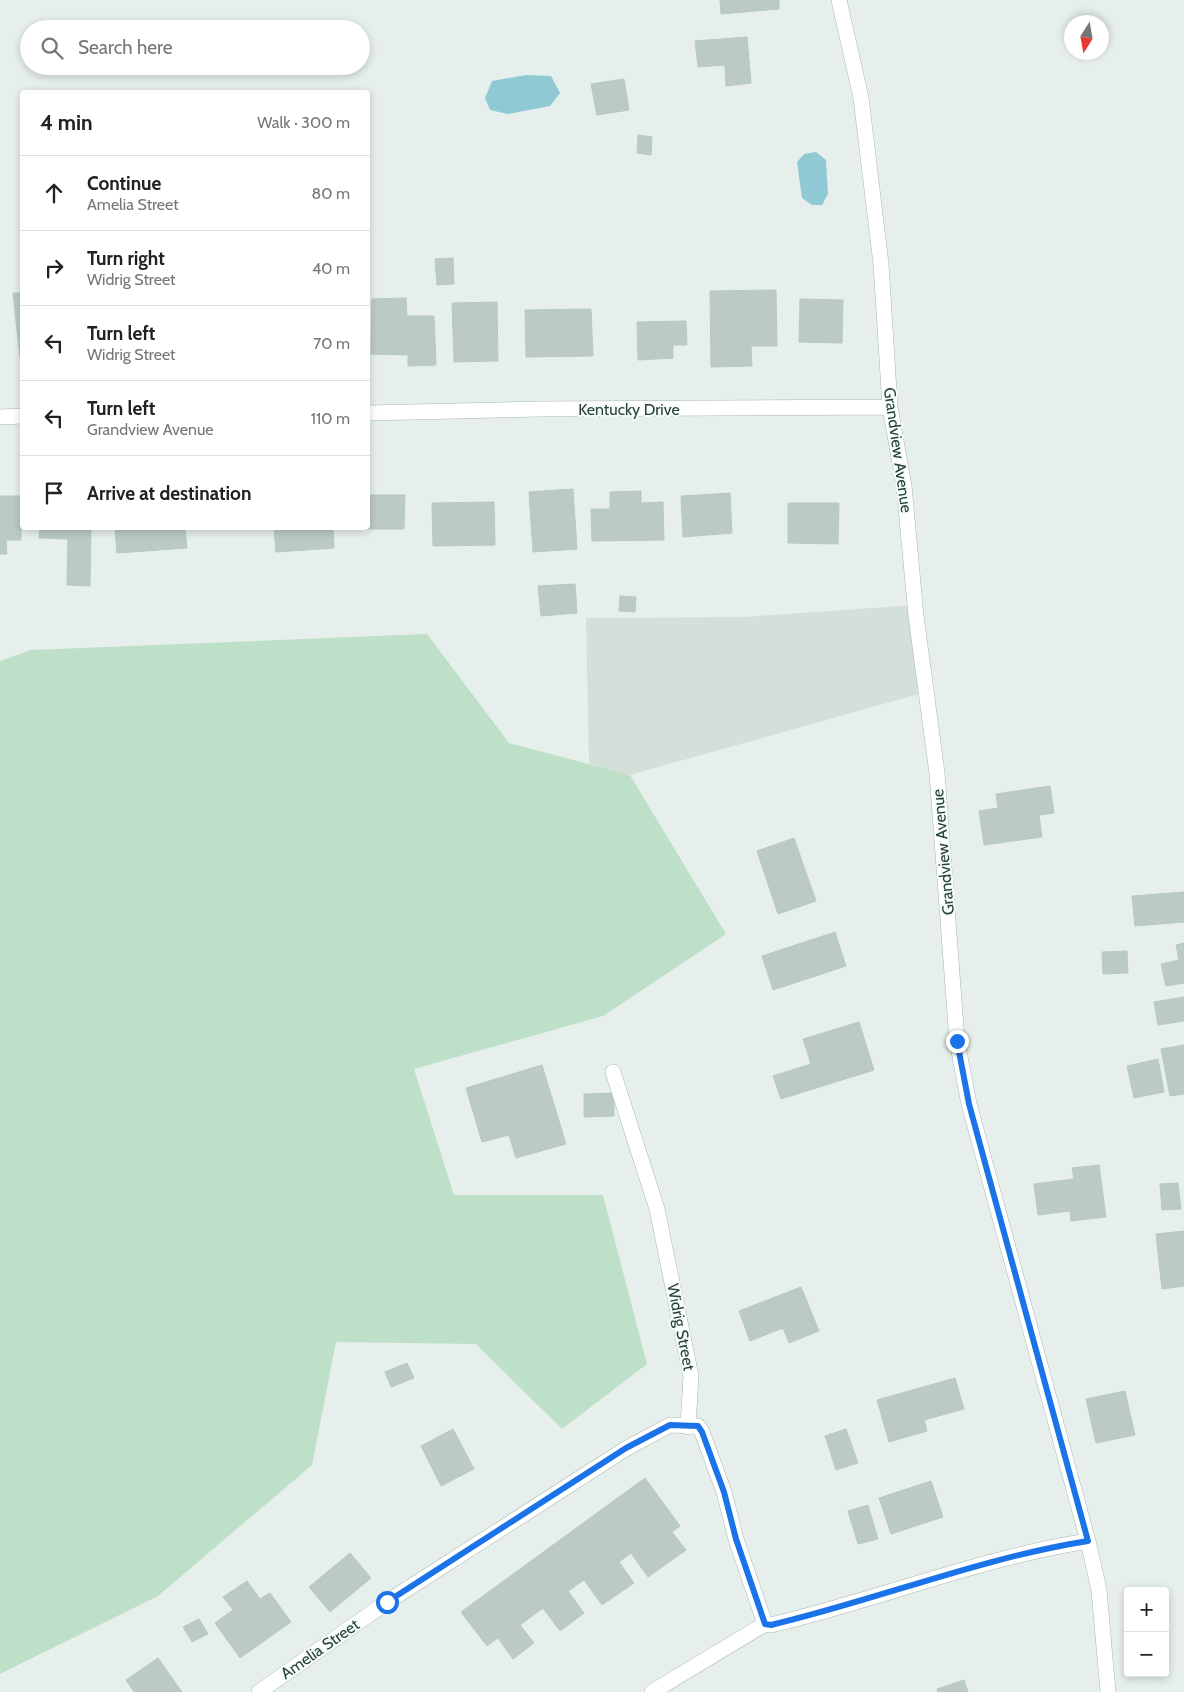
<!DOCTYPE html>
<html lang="en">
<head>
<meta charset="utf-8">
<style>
  :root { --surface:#fff; --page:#f2f2f2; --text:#222; --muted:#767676; --line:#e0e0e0 }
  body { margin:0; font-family:Cabin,sans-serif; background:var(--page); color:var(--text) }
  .controls { position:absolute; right:15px; bottom:15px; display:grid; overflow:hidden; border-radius:5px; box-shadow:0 2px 8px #0003 }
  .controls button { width:45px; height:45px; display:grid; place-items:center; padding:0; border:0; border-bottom:1px solid var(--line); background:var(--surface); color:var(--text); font:25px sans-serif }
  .compass { position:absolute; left:1064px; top:15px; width:45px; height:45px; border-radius:50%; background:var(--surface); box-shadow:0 2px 8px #0003; rotate:191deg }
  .stop { position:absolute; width:15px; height:15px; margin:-11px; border:4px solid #1a73e8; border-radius:50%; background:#fff }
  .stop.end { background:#1a73e8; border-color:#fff; box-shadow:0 1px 5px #0008 }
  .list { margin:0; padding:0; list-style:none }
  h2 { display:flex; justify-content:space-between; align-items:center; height:65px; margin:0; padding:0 20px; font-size:21px }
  h2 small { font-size:16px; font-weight:400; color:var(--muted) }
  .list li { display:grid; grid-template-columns:32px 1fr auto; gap:15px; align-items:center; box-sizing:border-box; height:75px; padding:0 20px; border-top:1px solid var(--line) }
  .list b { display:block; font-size:19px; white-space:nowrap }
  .list p { margin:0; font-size:16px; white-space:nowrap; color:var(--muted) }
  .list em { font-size:16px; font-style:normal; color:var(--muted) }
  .icon { flex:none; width:28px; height:28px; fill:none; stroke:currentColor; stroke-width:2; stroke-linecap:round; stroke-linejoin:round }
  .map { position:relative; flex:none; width:1184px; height:1692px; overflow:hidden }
  .search { position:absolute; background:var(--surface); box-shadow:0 2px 8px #0003; left:20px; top:20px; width:350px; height:55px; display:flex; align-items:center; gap:12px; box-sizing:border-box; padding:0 18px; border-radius:28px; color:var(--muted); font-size:19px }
  .panel { position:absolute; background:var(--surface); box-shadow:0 2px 8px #0003; left:20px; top:90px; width:350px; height:440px; border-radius:5px }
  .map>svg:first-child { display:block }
  .built { fill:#d4dfda }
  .green { fill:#bfe0c8 }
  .water { fill:#8ec9d4 }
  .building { fill:#bbcac4; stroke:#b8c9c2 }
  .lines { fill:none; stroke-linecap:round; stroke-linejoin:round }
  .minor-casing { stroke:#a8b8b2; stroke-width:16 }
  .minor { stroke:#fff; stroke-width:15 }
  .route { stroke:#1a73e8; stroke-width:6 }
  .labels { text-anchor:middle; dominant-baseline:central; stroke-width:4; stroke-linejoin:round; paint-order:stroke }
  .street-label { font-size:16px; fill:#24423a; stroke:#f7fbf9 }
</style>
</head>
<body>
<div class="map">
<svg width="1184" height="1692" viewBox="0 0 1184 1692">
  <rect width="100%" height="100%" fill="#e6efeb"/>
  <!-- built -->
  <path class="built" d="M915 605 926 692 630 775 589 764 586 618 744 617Z"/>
  <!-- green -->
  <path class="green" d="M427 634 509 743 630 775 726 934 603 1016 414 1069 454 1195H603L647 1364 562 1429 476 1344 336 1342 312 1465 158 1596 0 1674V661L31 650Z"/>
  <!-- water -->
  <path class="water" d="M526 75 551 76 560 93 550 106 508 114 490 110 485 98 492 81Z
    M816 152 826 160 828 194 822 205H812L802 198 797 162 804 154Z"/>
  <!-- building -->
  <path class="building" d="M720 0H779V9L721 14Z
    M747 37 751 83 726 86 725 65 698 67 695 41Z
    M624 79 629 110 597 115 591 84Z
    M638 135 652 137 651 155 637 153Z
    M453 258 454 284 437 285 435 259Z
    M776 290 777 346H751L752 366 711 367 710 291Z
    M13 293H22V357H20Z
    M406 298 407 316H434L436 365 408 366V355L371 354 372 299Z
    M800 299 843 300 842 343 799 342Z
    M497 302 498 361 454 362 452 303Z
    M591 309 593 356 526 357 525 310Z
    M686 321 687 345H673V358L638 360 637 322Z
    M573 489 577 549 533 552 529 492Z
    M641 491V503L663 502 664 540 592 541 591 509H610V492Z
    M730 493 732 533 683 537 681 496Z
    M368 495H405L404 529H356L368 528Z
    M0 496H21V540H6L7 554H0Z
    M494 502 495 545 433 546 432 503Z
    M788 503H839L838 544 788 543Z
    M40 528H91L90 586 67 585 68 539 39 538Z
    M115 528H185L187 548 117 553Z
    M274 528H333L334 548 276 552Z
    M575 584 577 613 541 616 538 586Z
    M620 596 636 597 635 612 619 611Z
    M1050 786 1054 813 1039 815 1042 837 984 845 979 811 998 808 996 794Z
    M794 838 816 901 778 914 757 851Z
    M1184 892V922L1135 926 1132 896Z
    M835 932 846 966 773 990 762 956Z
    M1184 943V983L1166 986 1161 964 1179 960 1176 945Z
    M1127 951 1128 973 1103 974 1102 952Z
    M1184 997V1021L1158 1025 1154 1002Z
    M859 1022 874 1070 781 1099 773 1076 811 1064 803 1039Z
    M1184 1045V1094L1170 1096 1161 1049Z
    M1158 1059 1164 1092 1134 1098 1127 1066Z
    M542 1065 566 1144 516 1158 509 1135 482 1142 466 1088Z
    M614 1093V1116L584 1117V1094Z
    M1099 1165 1106 1217 1071 1221 1070 1211 1038 1215 1034 1184 1074 1179 1072 1168Z
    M1178 1183 1181 1209 1162 1210 1160 1184Z
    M1184 1231V1286L1162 1289 1156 1234Z
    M801 1287 819 1331 789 1343 783 1328 750 1341 739 1311Z
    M407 1363 414 1378 391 1387 385 1372Z
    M955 1378 964 1409 924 1420 927 1431 889 1442 877 1400Z
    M1125 1391 1135 1435 1096 1443 1086 1399Z
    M453 1429 474 1469 441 1486 421 1446Z
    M846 1429 858 1463 836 1470 825 1436Z
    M645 1478 680 1526 672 1532 686 1550 648 1577 631 1553 619 1562 634 1583 602 1605 584 1580 568 1591 584 1613 560 1631 543 1608 520 1625 534 1643 513 1659 498 1638 487 1646 461 1612Z
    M931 1481 943 1517 891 1534 879 1498Z
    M868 1505 878 1539 858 1544 848 1511Z
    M350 1553 371 1578 330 1612 309 1587Z
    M247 1581 260 1599 270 1593 291 1622 240 1658 215 1623 233 1610 223 1597Z
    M199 1619 208 1634 192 1642 183 1627Z
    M158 1658 182 1692H134L126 1680Z
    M964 1680 968 1692H938L937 1689Z"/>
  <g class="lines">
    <defs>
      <path id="minor" d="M839 0 861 98 881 264 890 407 904 486 916 616 937 773 957 1041 969 1104 1088 1541 1099 1590 1108 1692
        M368 413 540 409 890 407
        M0 417 22 416
        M613 1072 657 1209 691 1376 688 1427
        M765 1624 771 1625C877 1600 980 1558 1088 1541
        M259 1692 387 1602 627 1448 670 1425 698 1426 702 1432 724 1492 736 1539 765 1624
        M652 1692 765 1624"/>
    </defs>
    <!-- minor casing -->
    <use href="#minor" class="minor-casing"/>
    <!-- minor -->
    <use href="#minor" class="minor"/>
  </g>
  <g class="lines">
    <!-- route -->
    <path class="route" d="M387 1602 626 1448 670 1425 698 1426 702 1432 724 1492 736 1539 765 1624 771 1625C877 1600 980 1558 1088 1541L969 1104 957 1041"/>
  </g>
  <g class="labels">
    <!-- street labels -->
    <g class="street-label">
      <text x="629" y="409">Kentucky Drive</text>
      <text transform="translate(898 450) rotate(82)">Grandview Avenue</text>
      <text transform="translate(943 852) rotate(-95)">Grandview Avenue</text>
      <text transform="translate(681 1327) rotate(79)">Widrig Street</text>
      <text transform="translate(320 1649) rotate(-35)">Amelia Street</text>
    </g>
  </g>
</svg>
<div class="controls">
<button>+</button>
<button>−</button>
</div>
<svg class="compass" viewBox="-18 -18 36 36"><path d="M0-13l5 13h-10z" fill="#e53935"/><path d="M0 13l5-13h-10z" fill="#767676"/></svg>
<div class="stop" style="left:387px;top:1602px"></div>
<div class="stop end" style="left:957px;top:1041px"></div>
<div class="search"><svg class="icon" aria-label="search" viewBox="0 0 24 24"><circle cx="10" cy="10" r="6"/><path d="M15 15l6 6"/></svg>Search here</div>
<section class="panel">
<h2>4 min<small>Walk · 300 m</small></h2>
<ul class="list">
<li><svg class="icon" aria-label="ahead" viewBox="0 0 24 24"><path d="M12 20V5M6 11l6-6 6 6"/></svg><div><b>Continue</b><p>Amelia Street</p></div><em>80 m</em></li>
<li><svg class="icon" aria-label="right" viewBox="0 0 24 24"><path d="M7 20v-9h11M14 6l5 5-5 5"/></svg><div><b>Turn right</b><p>Widrig Street</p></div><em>40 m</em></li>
<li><svg class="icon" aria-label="left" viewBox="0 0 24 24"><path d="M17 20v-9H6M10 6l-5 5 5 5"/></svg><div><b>Turn left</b><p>Widrig Street</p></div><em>70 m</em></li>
<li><svg class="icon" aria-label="left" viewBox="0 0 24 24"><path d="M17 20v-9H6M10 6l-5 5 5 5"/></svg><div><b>Turn left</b><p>Grandview Avenue</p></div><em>110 m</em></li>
<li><svg class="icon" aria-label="arrive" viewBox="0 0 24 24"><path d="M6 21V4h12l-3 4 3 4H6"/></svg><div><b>Arrive at destination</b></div></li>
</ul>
</section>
</div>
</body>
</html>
